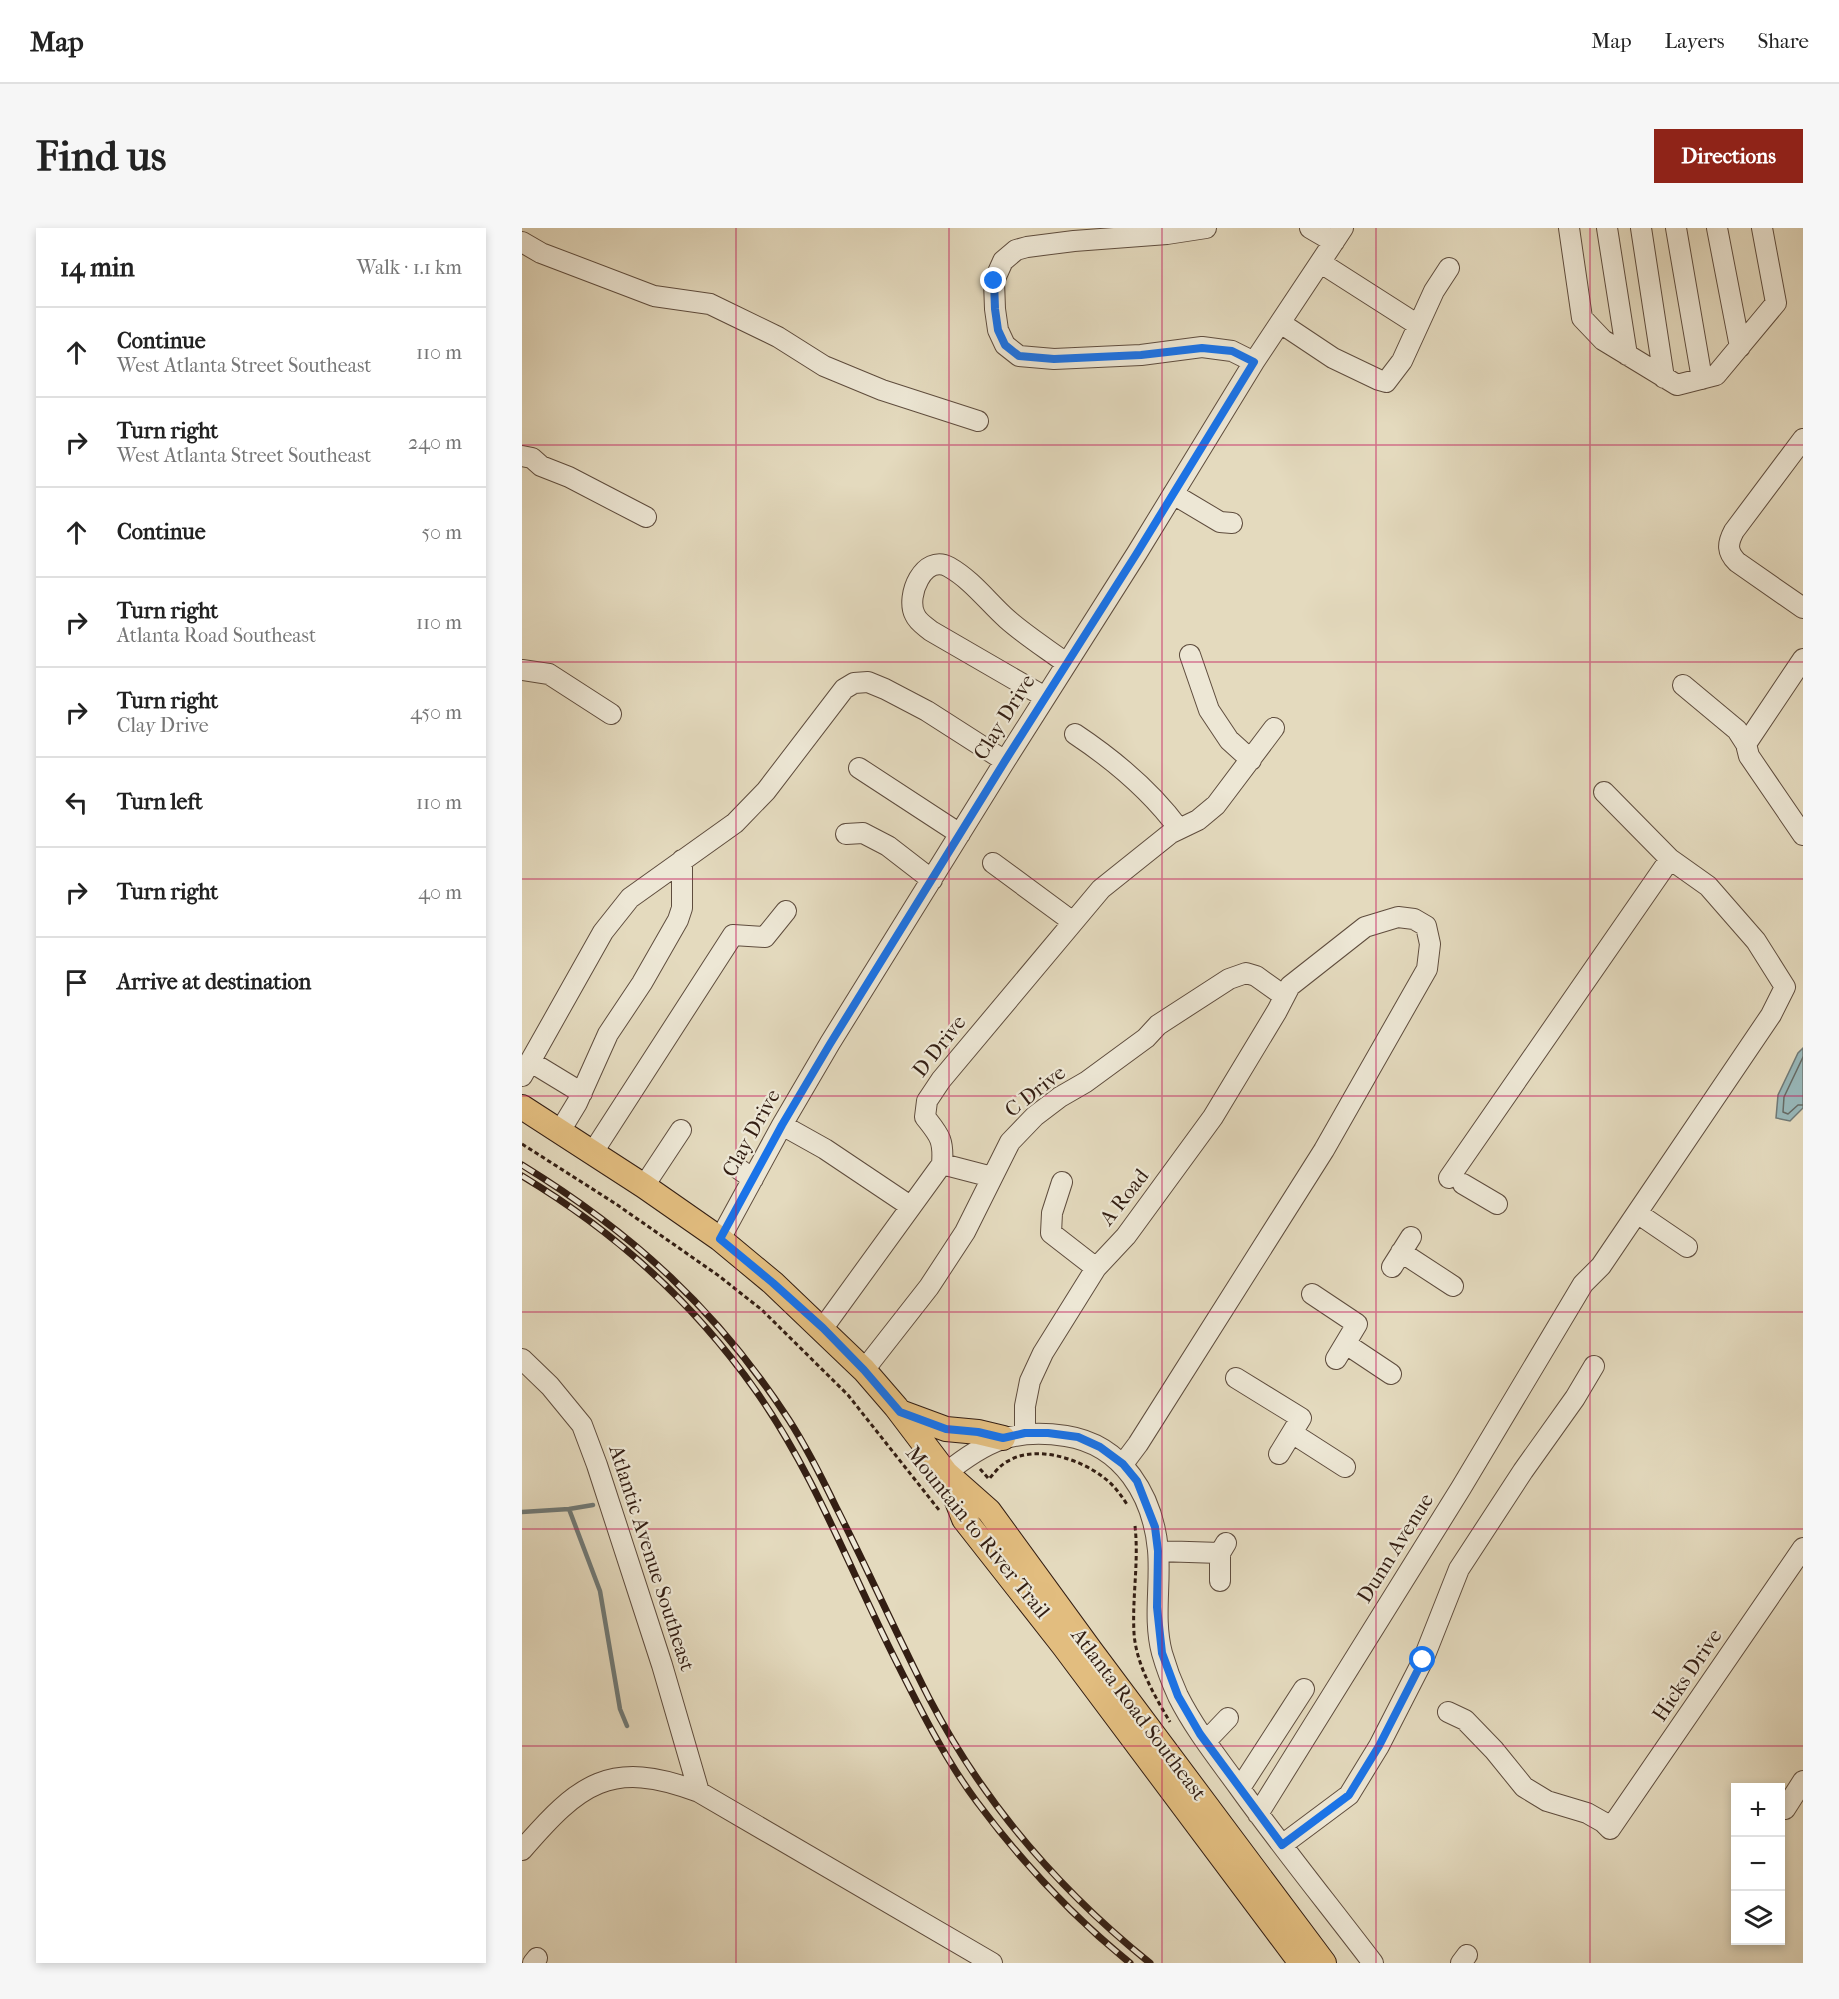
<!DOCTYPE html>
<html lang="en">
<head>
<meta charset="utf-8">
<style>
  :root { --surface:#fff; --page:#f6f6f6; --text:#222; --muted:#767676; --line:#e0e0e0; --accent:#8f2418 }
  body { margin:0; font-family:"IM FELL French Canon",serif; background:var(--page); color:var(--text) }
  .controls { position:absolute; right:18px; bottom:18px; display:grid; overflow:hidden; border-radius:0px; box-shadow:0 3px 9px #0003 }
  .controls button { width:54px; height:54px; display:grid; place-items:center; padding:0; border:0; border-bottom:2px solid var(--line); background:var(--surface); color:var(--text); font:30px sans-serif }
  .stop { position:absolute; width:18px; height:18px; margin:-14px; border:4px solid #1a73e8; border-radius:50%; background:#fff }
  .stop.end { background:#1a73e8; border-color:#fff; box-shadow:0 2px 6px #0008 }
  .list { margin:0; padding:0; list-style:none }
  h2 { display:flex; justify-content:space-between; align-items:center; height:78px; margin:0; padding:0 24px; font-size:26px }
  h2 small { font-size:20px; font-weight:400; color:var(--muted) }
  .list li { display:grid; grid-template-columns:39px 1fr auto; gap:18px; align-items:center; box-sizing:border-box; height:90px; padding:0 24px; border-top:2px solid var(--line) }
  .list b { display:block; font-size:22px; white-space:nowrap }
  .list p { margin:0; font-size:20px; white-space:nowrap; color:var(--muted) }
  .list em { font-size:20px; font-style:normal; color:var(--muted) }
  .icon { flex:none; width:33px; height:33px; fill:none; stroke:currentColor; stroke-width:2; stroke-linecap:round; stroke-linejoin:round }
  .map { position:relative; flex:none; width:1281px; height:1735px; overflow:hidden; border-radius:0px }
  header { display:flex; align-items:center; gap:36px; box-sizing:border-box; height:84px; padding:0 30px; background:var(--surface); border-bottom:2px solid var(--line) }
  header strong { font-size:28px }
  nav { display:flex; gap:33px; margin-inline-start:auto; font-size:21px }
  .intro { display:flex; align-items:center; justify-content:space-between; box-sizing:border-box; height:144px; padding:0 36px }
  h1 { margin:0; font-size:42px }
  .button { padding:15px 27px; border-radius:0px; background:var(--accent); color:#fff; font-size:21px; font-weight:700 }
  main { display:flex; gap:36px; padding:0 36px }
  aside { flex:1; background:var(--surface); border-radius:0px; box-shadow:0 3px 9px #0003 }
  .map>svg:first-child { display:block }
  .water { fill:#98b8ba; stroke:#707a77; stroke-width:1.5 }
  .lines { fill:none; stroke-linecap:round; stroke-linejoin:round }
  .shore { stroke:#666b66; stroke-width:1.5 }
  .stream { stroke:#707a77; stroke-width:4.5 }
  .minor-casing { stroke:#5f4d3e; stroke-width:22 }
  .major-casing { stroke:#331e13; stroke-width:26 }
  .path { stroke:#331e13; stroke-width:3; stroke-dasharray:4.5 3; stroke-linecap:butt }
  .minor { stroke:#ede7d5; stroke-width:20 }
  .major { stroke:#e2bd7f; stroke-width:24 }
  .rail-casing { stroke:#331e13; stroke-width:7 }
  .rail { stroke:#ede7d5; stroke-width:4.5; stroke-dasharray:14; stroke-linecap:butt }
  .route { stroke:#1a73e8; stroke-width:8 }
  .grid { fill:none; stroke:#c2185b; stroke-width:1.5; stroke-opacity:0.55 }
  .labels { text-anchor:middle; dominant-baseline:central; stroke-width:4.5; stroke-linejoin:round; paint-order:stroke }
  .street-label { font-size:21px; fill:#331e13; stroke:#ede7d5 }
</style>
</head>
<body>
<header>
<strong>Map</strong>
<nav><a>Map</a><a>Layers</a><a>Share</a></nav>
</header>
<div class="intro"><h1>Find us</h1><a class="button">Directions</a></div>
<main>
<aside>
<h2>14 min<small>Walk · 1.1 km</small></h2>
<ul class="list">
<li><svg class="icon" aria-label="ahead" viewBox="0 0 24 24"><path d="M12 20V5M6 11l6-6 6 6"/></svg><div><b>Continue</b><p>West Atlanta Street Southeast</p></div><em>110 m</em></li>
<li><svg class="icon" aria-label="right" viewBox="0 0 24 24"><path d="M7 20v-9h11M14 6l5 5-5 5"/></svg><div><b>Turn right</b><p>West Atlanta Street Southeast</p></div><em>240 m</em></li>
<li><svg class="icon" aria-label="ahead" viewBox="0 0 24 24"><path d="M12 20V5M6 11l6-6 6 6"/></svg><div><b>Continue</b></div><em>50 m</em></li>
<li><svg class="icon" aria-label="right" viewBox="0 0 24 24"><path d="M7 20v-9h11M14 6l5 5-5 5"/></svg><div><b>Turn right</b><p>Atlanta Road Southeast</p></div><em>110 m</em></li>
<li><svg class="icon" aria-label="right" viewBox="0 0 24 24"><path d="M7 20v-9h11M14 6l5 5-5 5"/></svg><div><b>Turn right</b><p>Clay Drive</p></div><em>450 m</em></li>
<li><svg class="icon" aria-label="left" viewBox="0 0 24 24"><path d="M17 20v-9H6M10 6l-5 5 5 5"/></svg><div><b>Turn left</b></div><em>110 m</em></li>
<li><svg class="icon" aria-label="right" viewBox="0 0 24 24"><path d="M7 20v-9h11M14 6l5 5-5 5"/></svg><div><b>Turn right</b></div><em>40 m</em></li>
<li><svg class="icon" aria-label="arrive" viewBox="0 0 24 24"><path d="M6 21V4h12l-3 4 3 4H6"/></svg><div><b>Arrive at destination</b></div></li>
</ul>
</aside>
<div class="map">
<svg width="1281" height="1735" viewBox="0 0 1281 1735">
  <rect width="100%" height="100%" fill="#e4dabe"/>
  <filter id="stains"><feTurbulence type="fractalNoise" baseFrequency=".00333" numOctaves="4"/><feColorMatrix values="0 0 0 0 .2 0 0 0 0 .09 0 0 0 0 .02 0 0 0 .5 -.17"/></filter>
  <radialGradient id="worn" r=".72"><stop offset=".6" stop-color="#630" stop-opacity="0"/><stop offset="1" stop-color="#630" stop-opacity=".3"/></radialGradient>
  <!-- water -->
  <path class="water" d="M1281 820V880L1268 893 1254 890 1256 867 1276 825Z"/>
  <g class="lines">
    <!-- shore -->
    <path class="shore" d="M1281 829 1262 869 1261 884 1266 886 1276 877H1281"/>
    <!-- stream -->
    <path class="stream" d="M47 1281 78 1363 98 1481 105 1498
      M0 1284 47 1281 71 1277"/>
    <defs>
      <path id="minor" d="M684 0 645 6 552 13 505 19 494 22 481 33 472 53 473 81 476 102 483 117 497 128 532 131 619 127 680 119 710 123 732 134
        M788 0 812 14
        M1047 0 1060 90 1081 112 1155 157 1194 147 1254 75 1240 0
        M1085 0 1105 127
        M1119 0 1142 150
        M1154 0 1180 151
        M1195 0 1218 119
        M0 14 19 25 132 68 188 76 256 109 302 138 360 162 456 193
        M799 35 896 97
        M760 96 811 130 857 152 864 154 880 133 912 63 927 40
        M1281 211 1212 303C1205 316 1205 324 1215 334L1281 380
        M0 228 10 230 19 238 47 249 124 289
        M651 266 698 294 710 295
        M668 427 687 482 707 512 729 532
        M0 442 27 446 89 486
        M1161 457 1215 502 1224 516 1227 528 1281 607
        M523 469 409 403C403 398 396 394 393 387 383 368 402 325 427 339 450 352 466 374 485 391 503 407 525 421 544 435
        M553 506C592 532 629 563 657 601
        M1224 516 1281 431
        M337 540 438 606
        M324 606 341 605 366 618 410 652
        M471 635 551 694
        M9 834 60 865
        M0 848 81 704 108 670 213 595 244 563 322 461 332 455 346 454 363 461 405 483 483 533
        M260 897 303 921 388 978
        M38 903 55 875 86 806 120 755 156 692 160 680V632
        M71 924 211 707 243 709 264 683
        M420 936 470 949
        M214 939 231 951
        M927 950 1148 631
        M540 954 530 985 529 1005 574 1040
        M941 956 975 976
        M122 958 159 902
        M1115 985 1165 1019
        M198 1011 260 897 308 815 483 533 615 325 732 134 821 0
        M879 1024 931 1058
        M870 1039 889 1009
        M790 1066 835 1096 814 1131
        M301 1100 420 936C422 911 417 907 403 889L405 873 419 852 579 661 649 605 676 592 694 577 752 500
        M824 1116 869 1146
        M0 1131 28 1158 60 1197 75 1237 140 1437 177 1564
        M342 1142 407 1059 443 1004 488 914 513 888 538 869 564 854 624 810 636 797 707 751 724 745 734 748 762 768
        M714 1150 779 1190 757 1226
        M503 1205V1178L508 1153 521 1125 574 1040 604 1008 691 889 755 783 768 758 843 699 876 689 892 691 904 698 908 716 905 741 802 922 616 1216 601 1236
        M770 1205 823 1239
        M424 1245C464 1213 491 1200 544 1208 601 1217 631 1268 636 1322 639 1356 631 1391 640 1425 644 1439 650 1455 656 1468 672 1500 695 1529 716 1558 759 1618 806 1676 851 1735
        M636 1323 698 1325 704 1315
        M698 1353V1325
        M926 1484 943 1492 972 1522 1002 1559 1025 1573 1065 1585 1081 1594 1088 1601 1281 1320
        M684 1513 706 1490
        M718 1560 782 1461
        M1263 1581 1281 1553
        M736 1586 939 1260 1061 1056 1079 1038 1249 787 1263 759 1234 713 1186 658 1148 631 1082 564
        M760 1617 827 1567 857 1518 901 1432 937 1341 1001 1243 1053 1170 1072 1138
        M0 1622C57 1556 88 1530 177 1564L470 1735
        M11 1735 15 1730
        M939 1735 945 1727"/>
      <path id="major" d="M0 879 122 958 198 1011 251 1055 342 1142 374 1179 424 1245 467 1283 569 1423 802 1735
        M378 1184 424 1201 456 1204 481 1210
        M426 1250 442 1291 541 1417 779 1735"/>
    </defs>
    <!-- minor casing -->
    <use href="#minor" class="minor-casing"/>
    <!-- major casing -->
    <use href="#major" class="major-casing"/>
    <!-- path -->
    <path class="path" d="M0 916 94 976 197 1048 240 1082 326 1167 417 1282
      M458 1241 467 1251C473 1244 479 1236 488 1232 515 1217 558 1231 581 1249 592 1257 599 1267 606 1278
      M613 1298C617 1334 610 1369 612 1405 614 1436 632 1467 648 1494"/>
    <!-- minor -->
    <use href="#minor" class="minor"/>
    <!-- major -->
    <use href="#major" class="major"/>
    <defs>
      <path id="rail" d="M0 937C111 1005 196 1083 267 1192 285 1220 300 1250 314 1279 346 1342 375 1407 407 1470 461 1574 537 1662 628 1735
        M0 948C92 1003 172 1075 234 1163 293 1247 328 1342 374 1433 398 1481 423 1531 455 1574 499 1633 550 1688 608 1735"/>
    </defs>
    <!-- rail casing -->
    <use href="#rail" class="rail-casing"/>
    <!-- rail -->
    <use href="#rail" class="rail"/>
  </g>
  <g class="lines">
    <!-- route -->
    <path class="route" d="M472 53 473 81 476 102 483 117 497 128 532 131 619 127 680 120 710 123 732 134 615 325 483 533 308 816 260 897 198 1011 251 1055 301 1100 342 1142 378 1184 424 1201 456 1204 481 1210 503 1205H526L556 1209 578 1219 601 1236 615 1253 633 1299 636 1323 635 1379 640 1425 656 1468 678 1506 760 1617 827 1567 857 1518 901 1432"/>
  </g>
  <!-- grid -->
  <path class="grid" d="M214 0V1735M427 0V1735M640 0V1735M854 0V1735M1068 0V1735M0 217H1281M0 434H1281M0 651H1281M0 868H1281M0 1084H1281M0 1301H1281M0 1518H1281"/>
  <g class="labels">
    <!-- street labels -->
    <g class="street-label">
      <text transform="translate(482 489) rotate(-58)">Clay Drive</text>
      <text transform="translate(417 818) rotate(-52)">D Drive</text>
      <text transform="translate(513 863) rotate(-38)">C Drive</text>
      <text transform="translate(229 905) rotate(-61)">Clay Drive</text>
      <text transform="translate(602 969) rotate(-52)">A Road</text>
      <text transform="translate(456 1304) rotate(51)">Mountain to River Trail</text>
      <text transform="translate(873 1320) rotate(-58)">Dunn Avenue</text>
      <text transform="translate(130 1330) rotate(72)">Atlantic Avenue Southeast</text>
      <text transform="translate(1165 1447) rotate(-56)">Hicks Drive</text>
      <text transform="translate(617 1486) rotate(53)">Atlanta Road Southeast</text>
    </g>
  </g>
  <rect width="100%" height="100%" filter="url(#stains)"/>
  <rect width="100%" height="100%" fill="url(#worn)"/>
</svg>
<div class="controls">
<button>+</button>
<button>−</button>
<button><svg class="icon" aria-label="layers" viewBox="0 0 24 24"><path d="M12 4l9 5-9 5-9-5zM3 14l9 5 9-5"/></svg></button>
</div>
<div class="stop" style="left:901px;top:1432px"></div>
<div class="stop end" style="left:472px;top:53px"></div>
</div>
</main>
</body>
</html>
